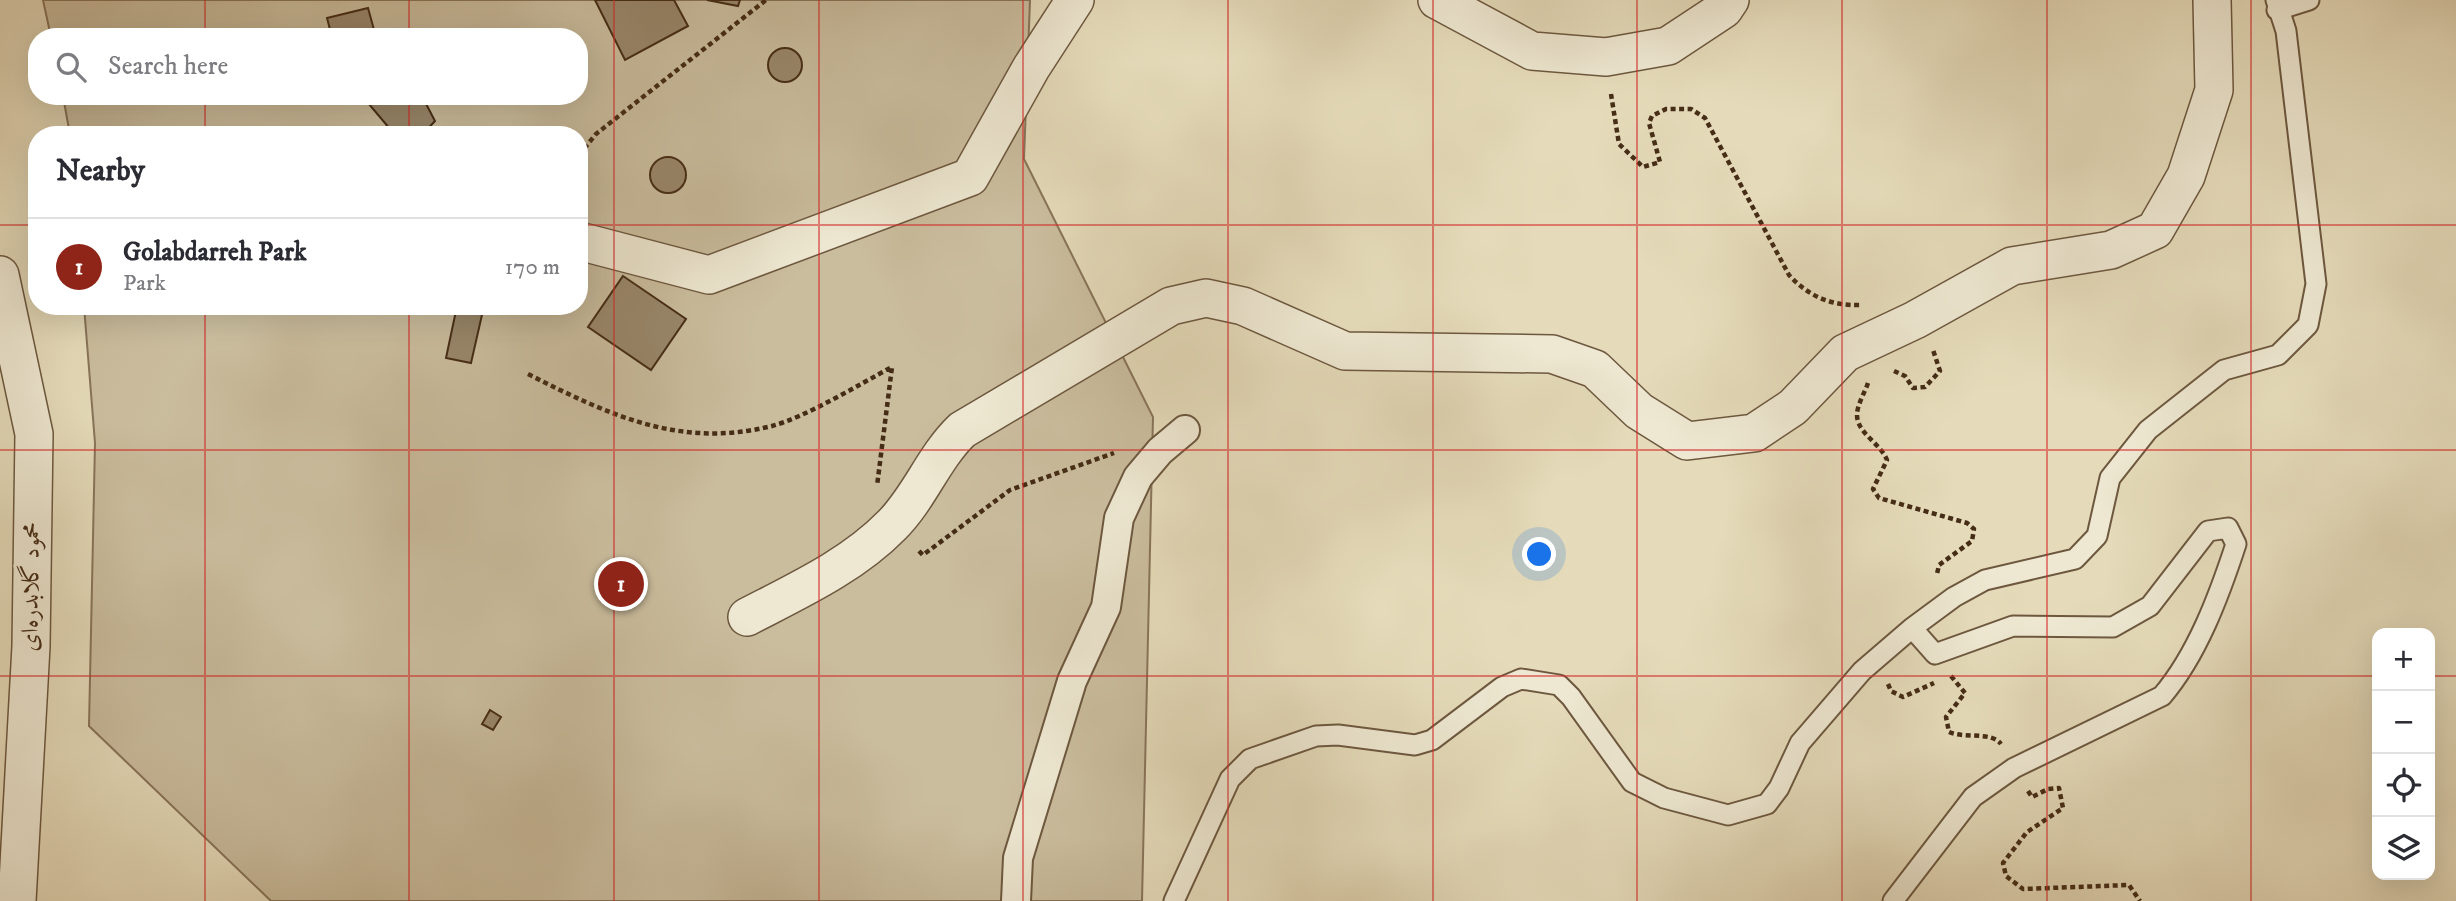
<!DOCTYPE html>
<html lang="en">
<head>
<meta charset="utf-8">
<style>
  :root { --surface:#fff; --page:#f2f2f3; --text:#2b2b33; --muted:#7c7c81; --line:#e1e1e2; --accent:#8f2418 }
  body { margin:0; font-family:"IM FELL DW Pica",Amiri,serif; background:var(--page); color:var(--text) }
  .controls { position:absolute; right:21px; bottom:21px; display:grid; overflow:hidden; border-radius:14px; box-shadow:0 7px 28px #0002 }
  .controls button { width:63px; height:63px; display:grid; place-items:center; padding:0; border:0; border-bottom:2px solid var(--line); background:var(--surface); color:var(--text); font:35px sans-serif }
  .you { position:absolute; left:1540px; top:555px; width:24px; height:24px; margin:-18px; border:5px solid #fff; border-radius:50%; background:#1a73e8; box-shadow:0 0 0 10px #1a73e833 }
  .badge { display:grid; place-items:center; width:46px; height:46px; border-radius:50%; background:var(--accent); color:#fff; font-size:23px; font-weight:700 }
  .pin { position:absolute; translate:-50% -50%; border:4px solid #fff; box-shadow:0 2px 7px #0006 }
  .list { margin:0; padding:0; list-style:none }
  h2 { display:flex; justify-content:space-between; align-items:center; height:91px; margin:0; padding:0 28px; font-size:30px }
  h2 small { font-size:23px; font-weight:400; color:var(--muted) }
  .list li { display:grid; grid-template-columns:46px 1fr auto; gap:21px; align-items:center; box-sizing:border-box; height:98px; padding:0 28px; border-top:2px solid var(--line) }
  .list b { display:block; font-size:26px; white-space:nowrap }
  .list p { margin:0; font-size:23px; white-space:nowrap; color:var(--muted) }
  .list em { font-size:23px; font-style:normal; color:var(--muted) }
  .icon { flex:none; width:38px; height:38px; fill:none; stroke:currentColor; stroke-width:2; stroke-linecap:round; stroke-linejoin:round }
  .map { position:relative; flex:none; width:2456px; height:901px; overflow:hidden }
  .search { position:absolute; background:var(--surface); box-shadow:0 7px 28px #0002; left:28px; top:28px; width:560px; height:77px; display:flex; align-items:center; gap:18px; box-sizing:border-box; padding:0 24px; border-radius:28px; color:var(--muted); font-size:26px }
  .panel { position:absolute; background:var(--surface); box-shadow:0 7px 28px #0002; left:28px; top:126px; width:560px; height:189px; border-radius:28px }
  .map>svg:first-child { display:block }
  .green { fill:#cabd9e; stroke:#88745a; stroke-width:2 }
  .building { fill:#98876b; stroke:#452c16; stroke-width:2 }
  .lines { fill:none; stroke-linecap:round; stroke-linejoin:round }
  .service-casing { stroke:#6d583f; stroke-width:23 }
  .pedestrian-casing { stroke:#6d583f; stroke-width:32 }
  .minor-casing { stroke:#6d583f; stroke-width:40 }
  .path { stroke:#452c16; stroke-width:4.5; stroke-dasharray:5 3.5; stroke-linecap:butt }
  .service { stroke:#eee8d2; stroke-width:19 }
  .pedestrian { stroke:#eee8d2; stroke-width:28 }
  .minor { stroke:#eee8d2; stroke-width:37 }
  .grid { fill:none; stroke:#d62828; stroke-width:2; stroke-opacity:0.55 }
  .labels { text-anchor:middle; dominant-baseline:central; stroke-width:6; stroke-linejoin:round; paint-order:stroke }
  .street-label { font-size:24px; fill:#452c16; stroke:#eee8d2 }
</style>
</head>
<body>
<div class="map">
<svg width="2456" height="901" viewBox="0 0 2456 901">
  <rect width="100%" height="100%" fill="#e5dbba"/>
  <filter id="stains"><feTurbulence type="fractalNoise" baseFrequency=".00286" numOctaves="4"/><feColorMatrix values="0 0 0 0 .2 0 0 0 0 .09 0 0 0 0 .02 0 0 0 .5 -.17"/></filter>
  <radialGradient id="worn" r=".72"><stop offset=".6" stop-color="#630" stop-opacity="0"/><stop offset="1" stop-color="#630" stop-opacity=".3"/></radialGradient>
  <!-- green -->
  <path class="green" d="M43 0H1030L1024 159 1153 417 1142 901H271L89 726 95 443 84 306H579V135H70L63 96H579V37H51Z"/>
  <!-- building -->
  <path class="building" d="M595 0H674L688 26 625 60Z
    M707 0H740L738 6Z
    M368 8 376 37H332L327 18Z
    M768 65a17 17 0 1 1 34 0a17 17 0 1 1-34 0Z
    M373 96H422L435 121 422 135H395L368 103Z
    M650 175a18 18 0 1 1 36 0a18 18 0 1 1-36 0Z
    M623 276 686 319 651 370 588 327Z
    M457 306H484L471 363 446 358Z
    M490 710 501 717 493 730 482 724Z"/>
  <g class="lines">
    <defs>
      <path id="service" d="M2277 10 2309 0
        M1174 901 1230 779 1250 759 1316 736 1338 735 1415 745 1432 740 1502 687 1521 679 1559 685 1571 697 1632 782 1664 798 1728 815 1767 804 1779 788 1800 743 1862 671 1912 628
        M1893 901 1973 797 2014 768 2162 696C2197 655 2219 596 2236 544L2228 528 2208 531 2150 606 2113 627 2013 626 1935 654 1912 628 1954 597 1985 580 2075 559 2097 536 2110 478 2148 430 2224 370 2278 355 2308 325 2316 284 2286 31 2276 0"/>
      <path id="pedestrian" d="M1016 901 1018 858 1072 681 1106 607 1119 518 1138 477 1160 451 1185 430"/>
      <path id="minor" d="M1437 0 1532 51 1606 57 1668 46 1724 9 1730 0
        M579 241 709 275 970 177 1031 68 1075 0
        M0 275 34 434 31 646 17 901
        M747 617C797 591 852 566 892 525 920 497 933 458 962 430L1171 306 1206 298 1243 306 1345 351 1552 354 1595 369 1639 411 1687 441 1754 433 1793 407 1845 353 1915 320 2012 266 2111 250 2155 230 2186 176 2214 90 2212 0"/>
    </defs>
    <!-- service casing -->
    <use href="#service" class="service-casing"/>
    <!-- pedestrian casing -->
    <use href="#pedestrian" class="pedestrian-casing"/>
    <!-- minor casing -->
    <use href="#minor" class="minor-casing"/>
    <!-- path -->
    <path class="path" d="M1611 94 1619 144 1643 167 1660 162 1649 123 1652 116 1666 109H1691L1705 118 1789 275C1808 296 1831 306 1860 305
      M579 155 596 134 766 0
      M1894 371 1905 376 1913 388 1925 387 1940 371 1933 350
      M528 374C609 415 680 449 772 426 806 417 860 384 892 367L877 486
      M1868 383C1865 392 1857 405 1857 415 1857 433 1881 444 1887 460L1873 489 1879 498 1967 523 1974 529 1972 541 1939 565 1937 574
      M919 551 923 555 1010 490 1114 453
      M1951 676 1965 693 1946 717 1949 732C1965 739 1991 731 2001 744
      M1888 684 1891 691 1903 697 1934 683
      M2028 791 2032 797 2048 789 2059 788 2063 808 2027 832 2003 863 2006 876 2023 889 2129 885 2140 901"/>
    <!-- service -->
    <use href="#service" class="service"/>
    <!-- pedestrian -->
    <use href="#pedestrian" class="pedestrian"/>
    <!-- minor -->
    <use href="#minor" class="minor"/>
  </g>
  <!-- grid -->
  <path class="grid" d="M205 0V37M409 0V37M614 0V901M819 0V901M1023 0V901M1228 0V901M1433 0V901M1637 0V901M1842 0V901M2047 0V901M2251 0V901M205 96V135M409 96V135M0 225H37M579 225H2456M205 306V901M409 306V901M0 450H2456M0 676H2377M2430 676H2456"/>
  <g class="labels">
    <!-- street labels -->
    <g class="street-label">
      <text transform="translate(31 587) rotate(-89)">محمود گلابدره‌ای</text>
    </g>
  </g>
  <rect width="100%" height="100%" filter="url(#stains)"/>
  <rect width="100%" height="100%" fill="url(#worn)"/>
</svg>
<div class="controls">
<button>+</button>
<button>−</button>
<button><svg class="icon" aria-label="locate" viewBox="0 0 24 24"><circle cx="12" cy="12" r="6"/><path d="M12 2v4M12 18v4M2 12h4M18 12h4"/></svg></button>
<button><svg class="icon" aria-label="layers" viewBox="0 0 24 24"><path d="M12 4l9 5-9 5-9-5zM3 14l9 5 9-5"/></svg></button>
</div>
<div class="you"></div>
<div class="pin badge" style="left:621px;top:584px">1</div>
<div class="search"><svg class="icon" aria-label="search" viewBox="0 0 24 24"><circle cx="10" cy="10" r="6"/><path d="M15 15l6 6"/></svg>Search here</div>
<section class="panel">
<h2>Nearby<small></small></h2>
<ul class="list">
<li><span class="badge">1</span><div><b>Golabdarreh Park</b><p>Park</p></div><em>170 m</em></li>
</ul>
</section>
</div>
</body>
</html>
